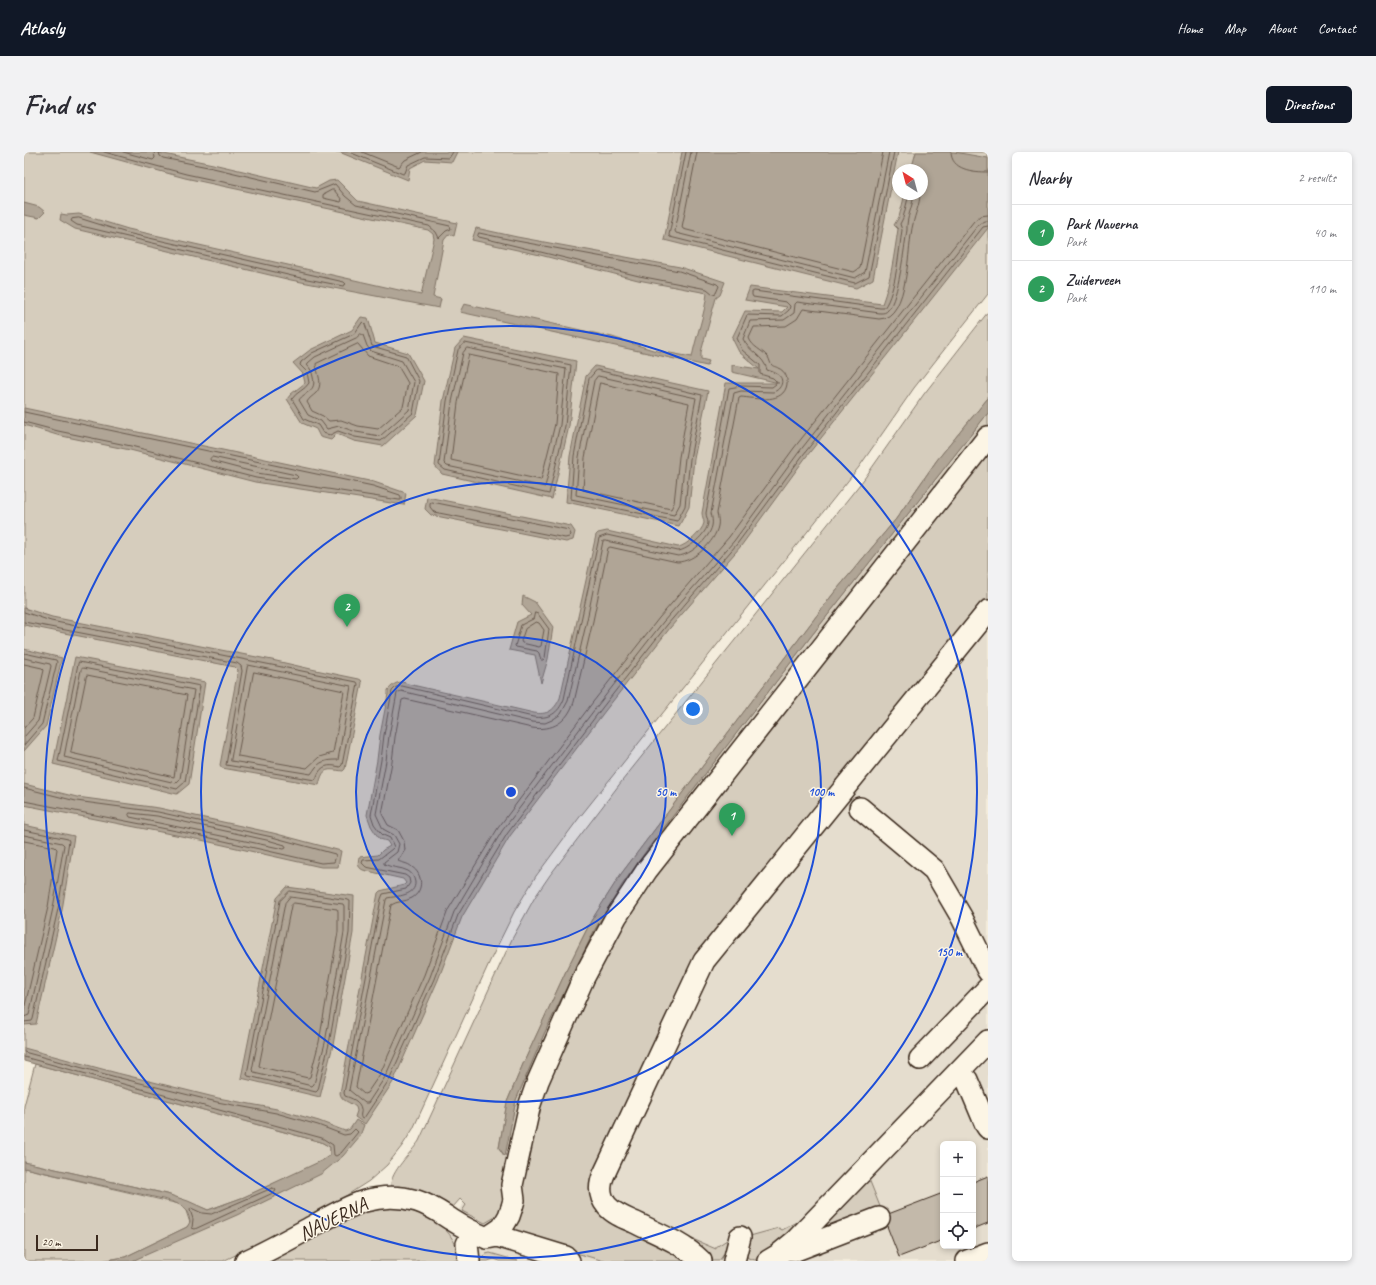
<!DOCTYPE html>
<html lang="en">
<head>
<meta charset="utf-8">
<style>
  :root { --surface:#fff; --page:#f2f2f3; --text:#2b2b33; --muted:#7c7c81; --line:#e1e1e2; --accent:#111827 }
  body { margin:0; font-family:Caveat,sans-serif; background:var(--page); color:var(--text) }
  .controls { position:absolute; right:12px; bottom:12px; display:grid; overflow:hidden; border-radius:6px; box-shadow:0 2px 6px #0003 }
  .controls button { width:36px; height:36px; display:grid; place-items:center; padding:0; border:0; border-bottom:1px solid var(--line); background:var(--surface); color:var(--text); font:20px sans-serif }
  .compass { position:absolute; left:868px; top:12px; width:36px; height:36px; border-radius:50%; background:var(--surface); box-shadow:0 2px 6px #0003; rotate:324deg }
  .scale { position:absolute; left:12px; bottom:10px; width:62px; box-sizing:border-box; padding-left:4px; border:2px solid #3b2a1e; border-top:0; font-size:11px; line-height:14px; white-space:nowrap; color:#3b2a1e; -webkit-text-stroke:3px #fcf5e5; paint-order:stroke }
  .you { position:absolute; left:669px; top:557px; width:14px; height:14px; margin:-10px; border:3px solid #fff; border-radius:50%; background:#1a73e8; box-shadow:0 0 0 6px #1a73e833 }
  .badge { display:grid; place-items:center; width:26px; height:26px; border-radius:50%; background:var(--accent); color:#fff; font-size:13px; font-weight:700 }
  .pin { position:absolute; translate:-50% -33px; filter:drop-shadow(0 1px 2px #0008) }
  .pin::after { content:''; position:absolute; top:21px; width:14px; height:12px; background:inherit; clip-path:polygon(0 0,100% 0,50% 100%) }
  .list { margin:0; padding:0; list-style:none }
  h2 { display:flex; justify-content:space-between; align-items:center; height:52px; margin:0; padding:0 16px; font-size:17px }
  h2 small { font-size:13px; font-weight:400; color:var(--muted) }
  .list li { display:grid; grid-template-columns:26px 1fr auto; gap:12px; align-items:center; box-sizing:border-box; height:56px; padding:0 16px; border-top:1px solid var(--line) }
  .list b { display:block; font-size:15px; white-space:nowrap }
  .list p { margin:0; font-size:13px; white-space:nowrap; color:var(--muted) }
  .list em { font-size:13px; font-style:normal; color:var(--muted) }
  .icon { flex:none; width:22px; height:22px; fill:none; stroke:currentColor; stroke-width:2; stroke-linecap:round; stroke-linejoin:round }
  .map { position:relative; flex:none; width:964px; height:1109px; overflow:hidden; border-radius:6px }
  header { display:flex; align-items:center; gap:24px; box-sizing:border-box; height:56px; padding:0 20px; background:var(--accent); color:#fff }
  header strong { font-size:19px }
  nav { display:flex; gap:22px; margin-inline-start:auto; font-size:14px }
  .intro { display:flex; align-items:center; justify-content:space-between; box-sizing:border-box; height:96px; padding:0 24px }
  h1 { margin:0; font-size:28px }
  .button { padding:10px 18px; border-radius:6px; background:var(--accent); color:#fff; font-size:14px; font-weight:700 }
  main { display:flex; gap:24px; padding:0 24px }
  aside { flex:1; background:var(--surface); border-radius:6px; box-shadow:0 2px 6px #0003 }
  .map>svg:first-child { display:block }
  .built { fill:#e5ddce; fill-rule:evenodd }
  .green { fill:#d6cdbd; stroke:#887c6e; fill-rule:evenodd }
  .water { fill:#b0a596; stroke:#817466 }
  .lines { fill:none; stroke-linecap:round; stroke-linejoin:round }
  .shore { stroke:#6a5b4e; stroke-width:1 }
  .building { fill:#c3b9aa; stroke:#3b2a1e }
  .minor-casing { stroke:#3b2a1e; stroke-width:24 }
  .minor { stroke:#fcf5e5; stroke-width:21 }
  .ring { fill:none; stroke:#1d4ed8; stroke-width:2 }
  .labels { text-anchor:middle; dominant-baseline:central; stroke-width:3; stroke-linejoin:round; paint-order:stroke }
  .street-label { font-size:20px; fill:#3b2a1e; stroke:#fcf5e5 }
  .centre { fill:#1d4ed8; stroke:#fcf5e5; stroke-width:2 }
  .ring-label { font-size:12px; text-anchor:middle; font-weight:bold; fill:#1d4ed8; stroke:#fcf5e5; stroke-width:3; stroke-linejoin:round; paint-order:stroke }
</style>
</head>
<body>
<header>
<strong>Atlasly</strong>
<nav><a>Home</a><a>Map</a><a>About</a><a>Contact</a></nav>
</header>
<div class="intro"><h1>Find us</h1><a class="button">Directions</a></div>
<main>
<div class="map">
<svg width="964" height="1109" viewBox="0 0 964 1109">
  <rect width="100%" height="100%" fill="#f4eddd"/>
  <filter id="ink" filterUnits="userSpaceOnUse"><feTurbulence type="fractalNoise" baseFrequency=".025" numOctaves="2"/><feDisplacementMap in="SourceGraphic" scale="8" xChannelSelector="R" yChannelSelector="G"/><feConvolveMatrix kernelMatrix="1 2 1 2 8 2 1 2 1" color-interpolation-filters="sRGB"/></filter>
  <g filter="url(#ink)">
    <!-- built -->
    <path class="built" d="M964 452V1109H382L420 1076 440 1051 671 812ZM919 992H949V1094H919Z"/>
    <!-- green -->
    <path class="green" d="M0 0H964V142L890 236 835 315 555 666 512 724 490 760 466 809 389 977 378 994 363 1013 345 1029 306 1054 241 1089 199 1109H107L295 1019 326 992 0 900ZM874 18H898V42H874Z
      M964 160V246L913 308 872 367 809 442 597 722 567 769 542 819 499 912 483 950 475 996 480 1004 492 948 520 882 570 779 598 733 622 699 788 483 964 261V452L687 790 570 1032 670 1109H580L486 1082 485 1046 473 1064 461 1071 438 1059 442 1053 436 1047 429 1055C408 1041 393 1039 369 1035L367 1034C366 1020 387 1001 395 989L488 787 511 745 526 723 598 629 840 327 900 242Z
      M11 912 297 990 306 995V1003L304 1006 273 1021 220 1045 184 1058 143 1042 0 1010V954Z
      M0 1016 155 1052 162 1059 166 1071 163 1075 101 1105 77 1109H0Z
      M845 1027 857 1057 790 1083Z
      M584 1041 595 1056 692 1097V1095L706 1086 703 1098 695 1109H685L590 1054Z
      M366 1056C385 1057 407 1063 421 1077 428 1084 432 1094 437 1103L433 1109H244L325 1065 339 1060Z
      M779 1067 745 1101 731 1108 724 1106 722 1103 726 1084 755 1076 758 1078Z
      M466 1101 494 1109H476L470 1107 464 1109H455L462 1102Z"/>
    <!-- water -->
    <path class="water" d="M66 0H130L189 12 292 36 305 29 313 28 334 49 433 71 430 84 425 82 420 88 409 145 417 147 415 156 267 128 51 77 36 68 37 62 43 63 55 62 104 77 397 143 410 87 409 82 404 78 161 26Z
      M315 0H433L428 10 401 8 386 16 384 28Z
      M658 0H874L849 127 832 136 640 88Z
      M892 0H930L964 6V76L782 305 717 394 646 476 581 559 486 684 438 765 414 828 369 930 341 972 331 965 333 959 332 955C326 950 317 949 316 941L354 741 356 739 380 733 382 731 379 727 339 718C333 715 334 711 335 705L354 703 359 698 366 694 363 689 356 687 352 682 347 674 343 663 353 608 356 583 364 542V538C370 531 376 528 384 532L510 561C523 563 530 559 536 546L572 383 574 381 583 379 654 395C662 394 678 380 680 371 680 368 678 364 678 361L702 231H755L708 220V213L735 217 715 200 708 186 721 159 758 160 763 155 721 148 726 135 858 152C867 128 870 103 874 77L870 73 875 65 881 42H898V18H887Z
      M0 51 15 55 21 60 15 66 0 63Z
      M452 76 493 85 656 115 701 130 696 143 692 146 677 200V207L685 209 683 214 436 160 440 152 588 185 629 198 668 205C672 184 681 162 683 141L614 128 516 103 448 88Z
      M337 165 344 166 351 191 384 201 400 229 393 263 359 294 330 289 313 282 307 288 296 285 292 277 278 271 263 247 267 242 281 231 279 222 269 211 286 198 328 178Z
      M440 186 552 209 545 274 528 347 418 322 411 314 419 249 431 196Z
      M571 214 684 239 670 307 665 355 655 374 542 350 546 304 562 224Z
      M964 246V261L788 483 622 699 598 733 570 779 520 882 492 948 481 1004 475 996 483 950 499 912 542 819 567 769 597 722 809 442 872 367 913 308Z
      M0 256 350 330 382 341 380 353 231 330 106 298 33 283 0 273Z
      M403 345 547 374 551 380 549 388 542 390 407 363 401 357Z
      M499 444 511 450 529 475 524 507 517 531 511 503 485 498 493 470 507 463 498 453Z
      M0 456 28 465 248 508 287 517 335 527 337 528 338 531 321 617 319 619C303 617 299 615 295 633L198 616 196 613 214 518 211 515 0 473Z
      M0 497 38 506 22 574 0 599Z
      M51 505 181 530 165 632 153 642 29 612Z
      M0 632 53 645 135 656 249 681 317 699 314 715H297L177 688 0 653Z
      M0 673 50 684 38 758 12 872 0 873Z
      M263 735 330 744 329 781 309 893 296 945 217 926 253 746Z
      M0 896 93 921 194 946 253 957 295 969 321 979 326 977 332 968 340 973 336 984 319 1004 297 1022 213 1063 108 1109H77L101 1105 163 1075 166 1070C164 1055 156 1052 143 1048L0 1016V1010L143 1042 164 1049 184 1058 220 1045 299 1008 306 1003V995L297 990 0 909Z"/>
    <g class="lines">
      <!-- shore -->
      <path class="shore" d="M80 0 162 22 405 74 412 80 415 86 422 79 427 77 426 74 332 53 321 44 311 32 291 40 189 16 139 6 136 4 135 0
        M99 0 129 8 131 6 130 0
        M325 0 379 22 381 21 384 13 401 5 425 6 429 0
        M338 0 375 15 381 8 398 0
        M662 0 645 83 646 85 831 131 845 124 870 0
        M667 0 651 79 652 81 831 126 841 120 865 0
        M673 0 658 75 659 77 830 120 836 116 859 0
        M927 0C927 18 949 20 964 20
        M308 38H310L318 48 317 50 299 46V43Z
        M885 42 879 66 876 72 878 78C875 98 872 140 860 156H856L730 139 728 140V143L729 145 762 150 766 154 765 158 758 164 723 163 713 186 718 198 736 213V222L749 226 752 229V232L748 235 717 234 705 236 682 361C682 364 684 368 684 371 683 382 664 398 654 399L583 383 575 386 540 547C534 562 525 567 509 565L378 534 372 535 368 539 360 583 357 608 347 663 350 672 356 680 359 683 366 686 370 695 368 697 355 707 339 708 338 711 342 715 381 723 385 726 386 731 382 737 359 742 357 747 320 941 321 944C327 946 336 949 337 957 338 961 335 963 338 967L340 966 365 928 410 827 434 763 483 682 578 556 643 473 713 392 779 303 959 75 964 74
        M890 42C889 54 882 66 883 78 880 96 875 145 864 158 862 161 859 161 856 161L773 150 771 152 770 161 760 168 726 169 719 187C725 200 740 204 743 218 746 219 750 220 753 222 762 227 757 238 749 240L717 239 710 241 687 361C688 365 689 370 688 374 685 387 667 403 654 404L582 389H579L563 468 544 549 537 562 528 568 521 571 508 570 377 539 373 541 365 584 362 609 352 662 359 677 370 683 375 692 373 700 360 710V712C367 716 377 715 384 719 388 721 390 725 391 730 392 744 373 744 363 746L362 748 325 938 341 951H344L361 925 406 825 430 760 478 679 574 553 639 470 710 389 775 300 955 72 960 69H964
        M896 42C896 52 891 62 889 72 883 93 886 167 855 167L779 157 773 167 762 174 730 175 725 186C728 195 738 198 744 205 746 208 746 212 748 213 748 214 753 215 754 216 762 219 765 228 762 236 756 252 730 246 717 245L715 246 693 361C694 365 695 370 694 374 691 390 670 410 653 410L586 395 584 396 569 469 550 550C543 570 529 579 508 576L381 547 378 548 371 585 368 610 358 662 364 673 374 678 380 689 381 698 374 709C378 711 384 711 388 715 399 722 400 739 388 746 381 750 373 749 367 753L332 935 340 942 343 941 356 922 400 823 424 758 474 676 569 550 635 466 705 385 770 296 950 69 956 64 964 63
        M55 66 103 81 320 130 322 132 319 134 268 124 53 73 47 69 48 67Z
        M455 81 493 89 655 119 693 132 695 134 692 141 689 142 683 137 615 124 455 85 454 84Z
        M339 170 341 172 348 194 382 204 395 229 389 261 357 289 331 285 314 279 306 283 299 281 294 273 280 267 268 247C272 240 281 238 285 231L283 220 276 213 277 210 288 201 330 182Z
        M337 182 339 183 343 194 347 199 378 209 390 230 385 258 356 284 332 280 315 274 303 277 297 269 284 263 275 248C281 239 293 240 289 225 288 220 287 217 283 213L284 211 291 205 332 186Z
        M441 191 547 213 541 274 525 342 421 318 415 313 423 249 434 198Z
        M334 192 344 204 374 214 384 231 379 255 354 277 334 274 317 268 305 269 299 264 288 259 283 250C285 246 289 244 292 241 300 232 293 222 292 212Z
        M443 196 542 217 536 273 521 335 423 314 420 311 428 250 439 201Z
        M445 203 535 222 531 272 517 328 427 308 434 251Z
        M573 218 678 243 666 307 661 354 653 369 547 347 550 304 565 227Z
        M574 224 672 246 661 306 656 352 650 363 552 343 555 305 570 229Z
        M576 231 665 251 655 305 650 351 647 357 559 338 561 306Z
        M0 260 349 334 376 343 377 345V348H375L232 326 107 294 34 279 0 270
        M188 305 272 323 274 325 272 327 233 321 187 309 186 307Z
        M408 350 545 378 547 383 545 385 541 386 410 360 406 355V351Z
        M0 460 27 469 333 530 334 532 318 613 316 615C308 613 300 612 295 620 293 623 293 626 291 628L202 613 218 519 217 514 213 511 0 470
        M511 461 514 462 525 477 521 506 519 508H517L515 501 513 499 492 495 491 494 497 473 509 467Z
        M512 470 515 471 520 478 517 494 515 495 498 491 497 489 501 477Z
        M0 501 32 508 33 510 18 572 0 593
        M0 506 26 512 27 514 14 569 0 585
        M55 510 176 534 161 630 153 637 34 609 54 512Z
        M0 512 18 516 20 518 9 566 0 576
        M224 513 327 534 314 608C306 608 298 608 292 615 290 617 289 620 287 622L207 609Z
        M59 516 170 538 156 627 152 631 40 605 57 518Z
        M230 520 320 539 309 601 295 605 283 616 214 604Z
        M63 523 163 543 150 625 47 601Z
        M0 636 52 649 134 660 248 685 311 702 312 704 310 710 297 711 178 684 0 649
        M106 661 133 664 247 689 261 693 262 696 260 697 106 665 105 663Z
        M0 678 44 687 45 689 34 757 9 867 8 869 0 870
        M0 683 38 691 40 693 29 756 5 863 0 865
        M0 689 31 695 33 697 24 755 0 858
        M266 739 324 748 326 749 325 781 305 892 294 938 292 940 224 924 223 922 256 749Z
        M266 745 319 752 320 754V780L301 891 290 932 288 934 230 920 228 918 261 751Z
        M270 751 313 757 314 759V780L295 890 286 925 284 926 237 915 235 914 267 754Z
        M0 900 92 925 193 950 252 961 294 973 320 983 326 982 331 977 334 980 317 1001 312 1004 310 1003 309 993 298 986 0 905
        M249 1036 252 1038 251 1040 171 1077 168 1076 169 1067 166 1058 167 1056 178 1061 187 1062Z"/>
    </g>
    <!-- building -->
    <path class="building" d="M964 1024V1071L949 1077V1030Z
      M919 1041V1088L875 1105 859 1064Z"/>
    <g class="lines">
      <defs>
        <path id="minor" d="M836 656 910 718 938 766 964 819
          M896 907 964 836
          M935 919 943 928 962 973 964 976
          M463 1086 478 1076 485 1064 488 1055 490 1048 488 1033 506 952 514 929 560 825 592 765 623 718 964 285
          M463 1086 473 1084 542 1105 545 1109
          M763 1097 772 1098 855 1066
          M222 1109C242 1100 262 1089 282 1078 318 1058 349 1036 393 1049 406 1053 417 1061 428 1068 439 1075 451 1081 463 1086
          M445 1109 443 1092 449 1080
          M677 1109C659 1091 632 1081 610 1070 601 1066 590 1062 583 1054 575 1044 575 1033 580 1022L680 809 964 459
          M710 1109 716 1085
          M744 1109 754 1103 771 1089 964 889
          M943 1109 964 1101"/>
      </defs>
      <!-- minor casing -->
      <use href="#minor" class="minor-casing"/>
      <!-- minor -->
      <use href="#minor" class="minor"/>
    </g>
  </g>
  <!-- distance rings -->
  <circle cx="487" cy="640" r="155" fill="#1d4ed8" fill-opacity=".12"/>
  <g class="ring">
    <circle cx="487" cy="640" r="155"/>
    <circle cx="487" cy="640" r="310"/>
    <circle cx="487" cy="640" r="466"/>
  </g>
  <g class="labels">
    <!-- street labels -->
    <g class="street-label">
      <text transform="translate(309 1067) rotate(-26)">NAUERNA</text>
    </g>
  </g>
  <circle cx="487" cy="640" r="6" class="centre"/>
  <g class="ring-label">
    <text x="642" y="644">50 m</text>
    <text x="797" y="644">100 m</text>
    <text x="925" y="804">150 m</text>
  </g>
</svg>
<div class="controls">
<button>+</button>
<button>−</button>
<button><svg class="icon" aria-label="locate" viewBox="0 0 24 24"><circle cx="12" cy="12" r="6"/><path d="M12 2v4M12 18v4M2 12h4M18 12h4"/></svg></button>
</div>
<svg class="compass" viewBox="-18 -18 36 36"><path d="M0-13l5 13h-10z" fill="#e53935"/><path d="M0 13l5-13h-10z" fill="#7c7c81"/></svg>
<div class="scale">20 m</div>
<div class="you"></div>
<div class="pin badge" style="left:708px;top:684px;background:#2e9e5b">1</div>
<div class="pin badge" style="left:323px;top:475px;background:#2e9e5b">2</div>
</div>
<aside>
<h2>Nearby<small>2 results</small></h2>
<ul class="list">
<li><span class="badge" style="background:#2e9e5b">1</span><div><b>Park Nauerna</b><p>Park</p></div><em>40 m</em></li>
<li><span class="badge" style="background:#2e9e5b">2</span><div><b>Zuiderveen</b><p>Park</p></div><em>110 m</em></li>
</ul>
</aside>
</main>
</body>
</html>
